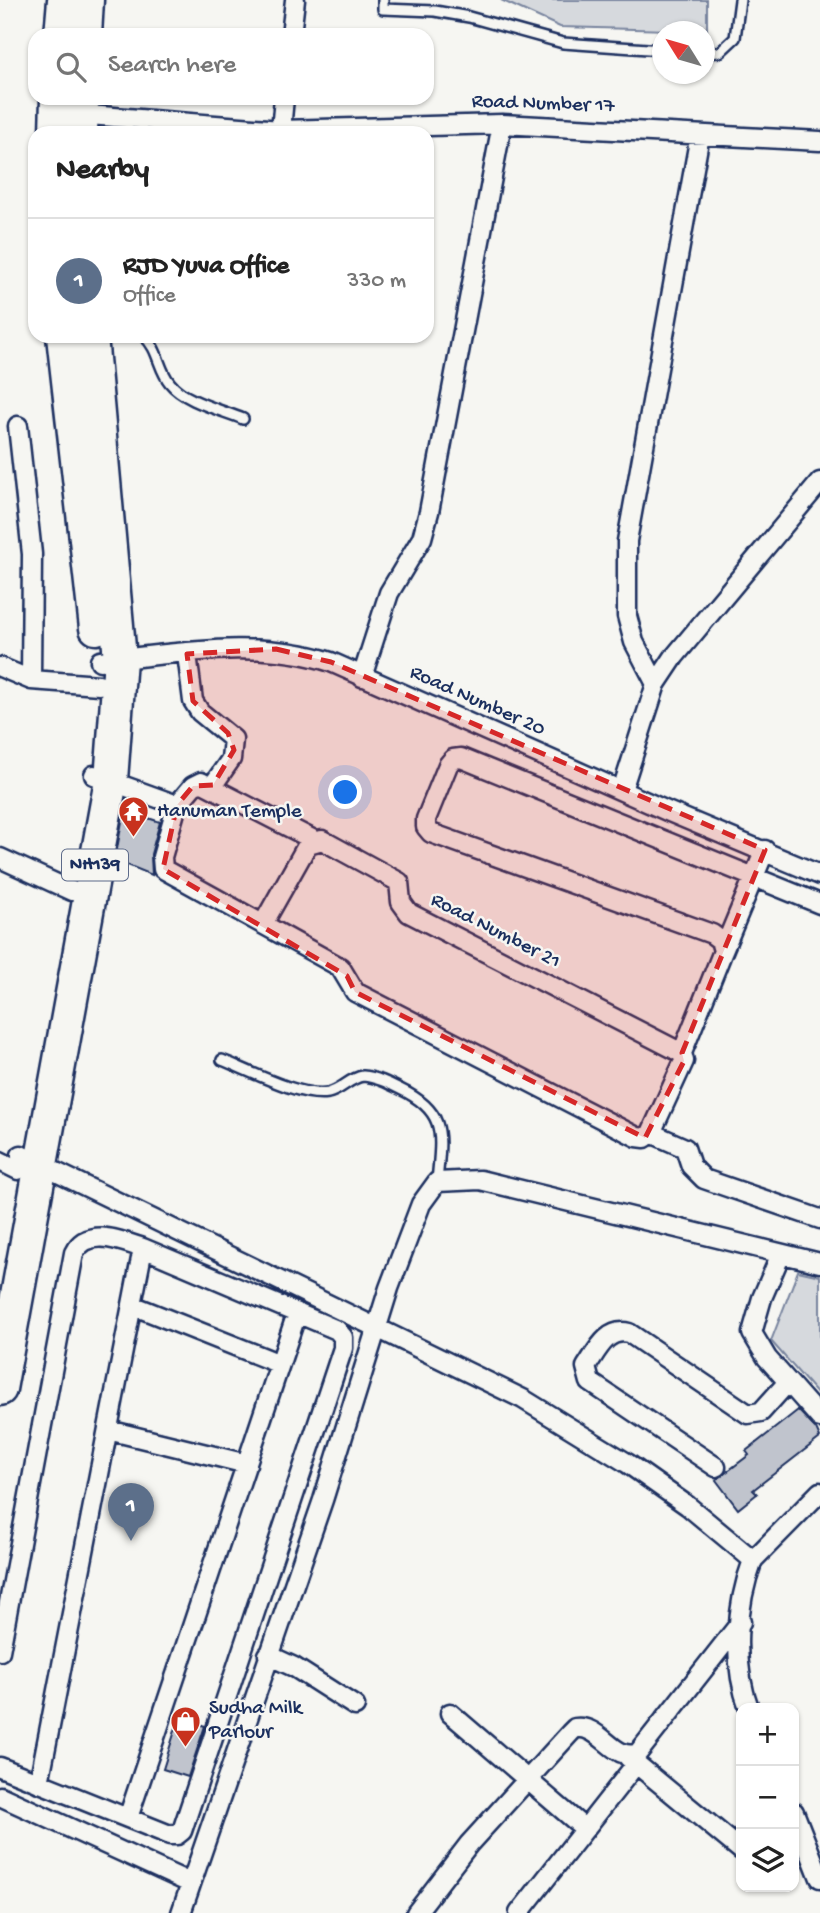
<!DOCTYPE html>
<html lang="en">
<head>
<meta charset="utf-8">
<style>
  :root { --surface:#fff; --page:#f2f2f2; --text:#222; --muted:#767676; --line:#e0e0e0; --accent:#c8321e }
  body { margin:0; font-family:"Gochi Hand",sans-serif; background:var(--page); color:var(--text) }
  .controls { position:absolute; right:21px; bottom:21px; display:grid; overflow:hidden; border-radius:14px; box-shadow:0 2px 5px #0004 }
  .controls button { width:63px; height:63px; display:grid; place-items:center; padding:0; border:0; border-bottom:2px solid var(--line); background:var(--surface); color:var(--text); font:35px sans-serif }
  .compass { position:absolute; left:652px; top:21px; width:63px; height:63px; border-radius:50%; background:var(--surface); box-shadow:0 2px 5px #0004; rotate:307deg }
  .you { position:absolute; left:346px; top:793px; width:24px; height:24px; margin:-18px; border:5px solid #fff; border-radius:50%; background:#1a73e8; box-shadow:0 0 0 10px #1a73e833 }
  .badge { display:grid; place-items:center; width:46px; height:46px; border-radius:50%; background:var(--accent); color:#fff; font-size:23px; font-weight:700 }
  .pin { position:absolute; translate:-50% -58px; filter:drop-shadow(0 2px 4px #0008) }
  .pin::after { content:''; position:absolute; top:37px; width:24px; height:21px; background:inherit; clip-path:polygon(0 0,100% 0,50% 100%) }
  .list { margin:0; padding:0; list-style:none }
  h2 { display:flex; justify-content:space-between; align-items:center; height:91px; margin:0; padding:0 28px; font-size:30px }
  h2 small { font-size:23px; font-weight:400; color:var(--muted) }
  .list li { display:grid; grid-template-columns:46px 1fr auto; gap:21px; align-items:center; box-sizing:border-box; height:126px; padding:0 28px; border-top:2px solid var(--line) }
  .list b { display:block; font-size:26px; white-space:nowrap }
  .list p { margin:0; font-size:23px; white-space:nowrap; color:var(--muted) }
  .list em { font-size:23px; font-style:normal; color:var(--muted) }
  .icon { flex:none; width:38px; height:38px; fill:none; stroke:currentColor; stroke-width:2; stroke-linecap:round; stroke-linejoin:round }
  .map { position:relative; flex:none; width:820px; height:1913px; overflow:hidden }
  .search { position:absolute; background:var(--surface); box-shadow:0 2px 5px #0004; left:28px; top:28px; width:406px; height:77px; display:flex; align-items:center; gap:18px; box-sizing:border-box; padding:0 24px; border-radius:21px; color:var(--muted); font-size:26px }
  .panel { position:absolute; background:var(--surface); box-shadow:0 2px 5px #0004; left:28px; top:126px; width:406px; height:217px; border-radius:21px }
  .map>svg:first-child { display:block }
  .green { fill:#d6d9dd; stroke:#78849e; stroke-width:2 }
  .building { fill:#c0c4cd; stroke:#1b2f5e; stroke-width:2 }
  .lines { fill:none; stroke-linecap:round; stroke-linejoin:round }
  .lane-casing { stroke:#1b2f5e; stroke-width:14 }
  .street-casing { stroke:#1b2f5e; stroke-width:23 }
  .highway-casing { stroke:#1b2f5e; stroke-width:37 }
  .lane { stroke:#f6f6f2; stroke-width:9 }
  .street { stroke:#f6f6f2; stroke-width:18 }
  .highway { stroke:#f6f6f2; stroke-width:32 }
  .marked { fill:#d62828; fill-opacity:0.2; stroke:#d62828; stroke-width:5; stroke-dasharray:14 9; stroke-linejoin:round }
  .labels { text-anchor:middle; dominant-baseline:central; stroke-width:5; stroke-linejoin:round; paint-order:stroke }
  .shield { fill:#f6f6f2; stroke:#5d6b8a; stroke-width:2 }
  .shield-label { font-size:19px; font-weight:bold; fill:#1b2f5e }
  .street-label { font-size:21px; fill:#1b2f5e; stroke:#f6f6f2 }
  .poi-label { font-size:21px; fill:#1b2f5e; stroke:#f6f6f2; text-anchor:start }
</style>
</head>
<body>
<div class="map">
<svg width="820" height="1913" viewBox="0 0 820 1913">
  <rect width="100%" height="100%" fill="#f6f6f2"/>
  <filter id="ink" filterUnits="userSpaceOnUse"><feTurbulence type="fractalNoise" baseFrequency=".0143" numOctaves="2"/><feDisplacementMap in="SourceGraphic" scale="14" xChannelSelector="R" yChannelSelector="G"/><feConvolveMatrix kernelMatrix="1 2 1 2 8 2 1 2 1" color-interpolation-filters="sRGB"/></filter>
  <g filter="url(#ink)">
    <!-- green -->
    <path class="green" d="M501 0H707V31L560 27Z
      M798 1271 820 1276V1397L771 1341Z"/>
    <!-- building -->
    <path class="building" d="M124 810 160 822 151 854 152 875 115 860Z
      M798 1410 816 1429 820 1438 753 1490 757 1494 738 1509 716 1480 749 1455 746 1451Z
      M179 1718 205 1726 188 1777 163 1769Z"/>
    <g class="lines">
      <defs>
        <path id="lane" d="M383 0V9L435 11 469 17 563 43 662 50
          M704 53 720 52 735 38 740 0
          M144 336C159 349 158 369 170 383 185 402 222 410 243 419
          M222 1060C248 1070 301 1098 328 1093 342 1090 349 1078 363 1076 376 1077 388 1083 400 1089 448 1112 441 1135 437 1182"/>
        <path id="street" d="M291 35 295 0
          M76 114 281 130 502 124 820 141
          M281 130 284 98
          M18 426 32 554 31 680
          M187 654 193 701 200 712 233 739 231 759 213 785
          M100 661C176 654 257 638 331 662L667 811 820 875
          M0 667 31 680 99 685
          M362 677 389 593 422 538 429 512 502 124
          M656 684 634 642 627 616V541L700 135
          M94 775 177 805 162 857 163 869 340 967 355 992 637 1137 645 1138 651 1133 684 1061 682 1053 409 913 401 902 399 882 322 840 308 844 263 924
          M622 790 656 684 674 657 820 482
          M177 805 193 786 201 782 314 840
          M0 858 72 891
          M723 951 765 850
          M682 1053 723 951 720 940 712 934 431 833 426 827V819L448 765 453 759 461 758 820 904
          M651 1133 685 1148 691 1166 704 1179 820 1219
          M21 1155 523 1399 627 1463 688 1506 753 1560C736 1605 732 1663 749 1708
          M0 1161 18 1170
          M781 1254 762 1298 752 1333 767 1358 820 1418
          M132 1305 280 1364
          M108 1430 247 1464
          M716 1467 590 1382 586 1367C597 1351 607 1327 629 1333L748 1414 761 1412 788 1382
          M753 1560 820 1492
          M0 1651 74 1253C87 1226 121 1241 143 1248L337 1330 343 1337V1348L182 1831 177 1835H170L0 1767
          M268 1655 294 1667 355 1706
          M450 1713 585 1829
          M628 1757 741 1850
          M39 1783 143 1248
          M0 1796 190 1883
          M794 1812 820 1878
          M128 1818 297 1313
          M181 1913 323 1500 389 1288 421 1204 437 1182 480 1180 820 1263
          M416 1913 469 1844 570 1733 575 1728C601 1724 614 1763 638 1753L741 1622
          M519 1913 636 1764"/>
        <path id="highway" d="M61 35 64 0
          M85 35 87 0
          M56 133 57 98
          M81 133 82 98
          M63 336 96 628
          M0 1389 111 780 120 659 91 336"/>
      </defs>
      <!-- lane casing -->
      <use href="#lane" class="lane-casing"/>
      <!-- street casing -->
      <use href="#street" class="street-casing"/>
      <!-- highway casing -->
      <use href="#highway" class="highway-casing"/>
      <!-- lane -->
      <use href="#lane" class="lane"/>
      <!-- street -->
      <use href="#street" class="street"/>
      <!-- highway -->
      <use href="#highway" class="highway"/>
    </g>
  </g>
  <!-- marked area -->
  <path class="marked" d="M276 649 331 662 765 850 682 1053 684 1061 645 1138 355 992 347 976 163 869 177 805 193 786 213 785 234 750 228 733 193 701 187 654Z"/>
  <!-- icons -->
  <defs>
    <symbol id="temple-pin" viewBox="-11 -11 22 30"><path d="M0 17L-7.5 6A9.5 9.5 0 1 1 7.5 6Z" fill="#c8321e" stroke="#f6f6f2"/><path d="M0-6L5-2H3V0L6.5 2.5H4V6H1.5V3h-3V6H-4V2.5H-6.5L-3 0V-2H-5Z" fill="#fff"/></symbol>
    <symbol id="shop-pin" viewBox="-11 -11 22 30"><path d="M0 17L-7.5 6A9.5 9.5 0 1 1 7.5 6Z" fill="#c8321e" stroke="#f6f6f2"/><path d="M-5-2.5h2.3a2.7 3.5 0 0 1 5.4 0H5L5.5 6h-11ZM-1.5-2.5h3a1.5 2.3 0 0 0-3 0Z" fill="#fff"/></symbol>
  </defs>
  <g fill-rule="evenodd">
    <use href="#temple-pin" x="116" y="794" width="35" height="47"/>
    <use href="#shop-pin" x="168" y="1704" width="35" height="47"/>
  </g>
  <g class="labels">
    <!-- shield labels -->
    <rect class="shield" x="62" y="849.5" width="66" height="31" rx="5"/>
    <g class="shield-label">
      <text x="95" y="865">NH139</text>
    </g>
    <!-- street labels -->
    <g class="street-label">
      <text transform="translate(543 105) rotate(2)">Road Number 17</text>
      <text transform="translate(477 702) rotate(24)">Road Number 20</text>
      <text transform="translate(495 932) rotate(27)">Road Number 21</text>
    </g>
    <!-- poi labels -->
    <g class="poi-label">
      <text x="157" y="812">Hanuman Temple</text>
      <text x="209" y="1709">Sudha Milk<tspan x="209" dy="24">Parlour</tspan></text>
    </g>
  </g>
</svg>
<div class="controls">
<button>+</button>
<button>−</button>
<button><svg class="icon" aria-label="layers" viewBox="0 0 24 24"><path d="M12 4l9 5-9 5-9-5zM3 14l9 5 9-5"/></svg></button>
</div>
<svg class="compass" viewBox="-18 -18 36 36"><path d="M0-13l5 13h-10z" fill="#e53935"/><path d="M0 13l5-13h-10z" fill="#767676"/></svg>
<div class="you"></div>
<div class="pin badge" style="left:131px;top:1541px;background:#5c6f8a">1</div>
<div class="search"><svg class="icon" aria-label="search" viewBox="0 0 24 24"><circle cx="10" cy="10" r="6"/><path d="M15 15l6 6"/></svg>Search here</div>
<section class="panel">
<h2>Nearby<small></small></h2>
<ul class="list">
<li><span class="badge" style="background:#5c6f8a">1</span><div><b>RJD Yuva Office</b><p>Office</p></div><em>330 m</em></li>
</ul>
</section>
</div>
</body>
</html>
